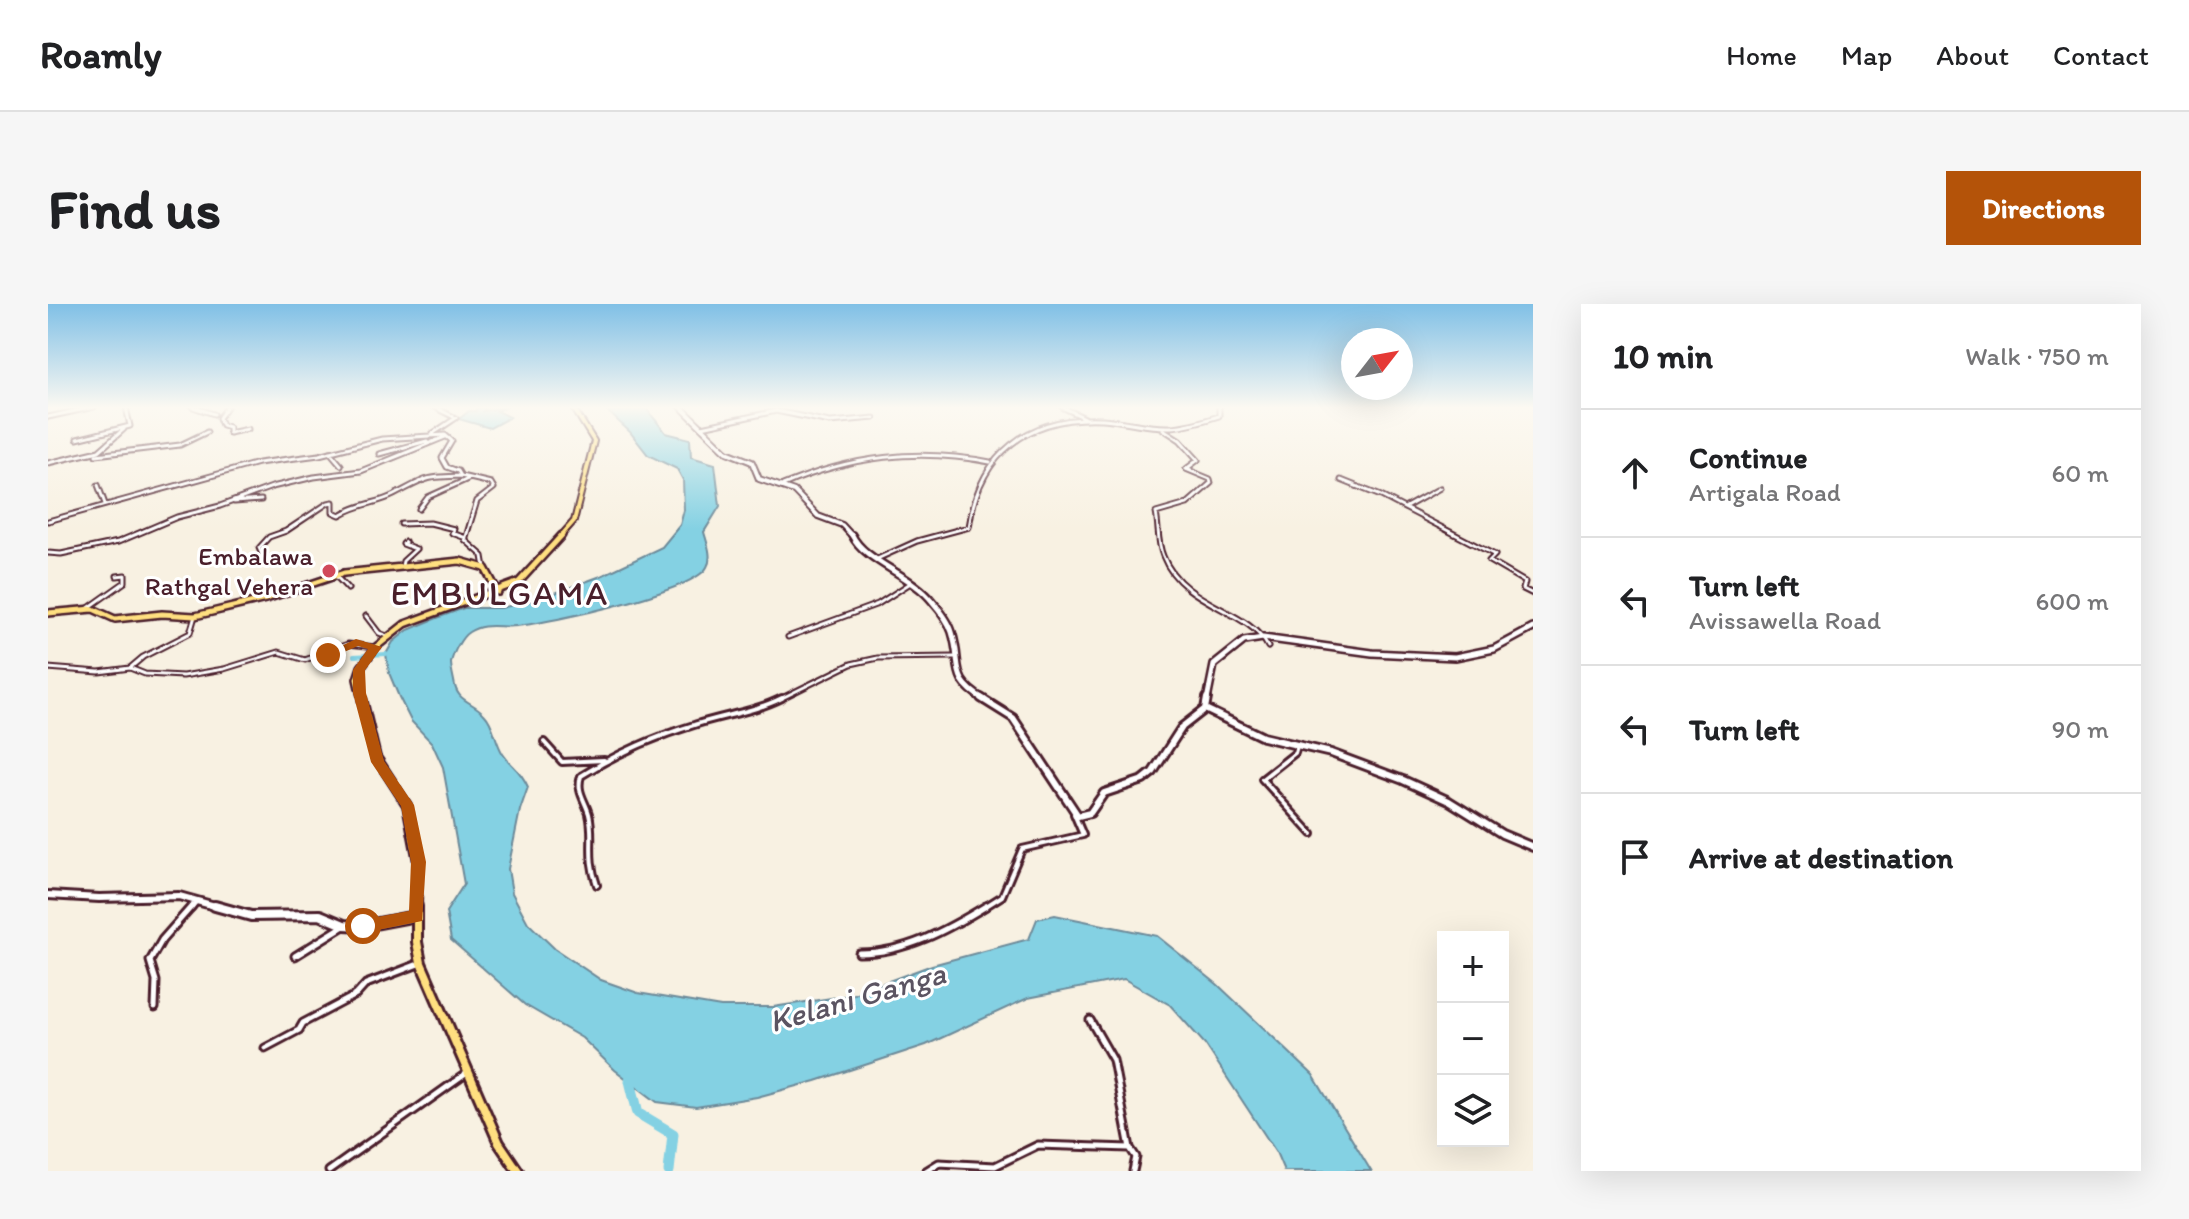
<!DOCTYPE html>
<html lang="en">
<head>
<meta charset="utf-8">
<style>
  :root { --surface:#fff; --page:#f6f6f6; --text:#202124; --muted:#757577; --line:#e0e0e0; --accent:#b45309 }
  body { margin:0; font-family:Itim,sans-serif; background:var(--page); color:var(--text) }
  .controls { position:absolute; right:24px; bottom:24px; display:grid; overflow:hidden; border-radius:0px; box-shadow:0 8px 32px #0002 }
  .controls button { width:72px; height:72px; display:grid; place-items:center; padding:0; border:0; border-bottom:2px solid var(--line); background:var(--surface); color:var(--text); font:40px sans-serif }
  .compass { position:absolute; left:1293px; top:24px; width:72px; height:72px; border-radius:50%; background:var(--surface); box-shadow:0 8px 32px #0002; rotate:59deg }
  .stop { position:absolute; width:24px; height:24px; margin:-18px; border:6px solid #b45309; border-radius:50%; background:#fff }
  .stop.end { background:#b45309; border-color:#fff; box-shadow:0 2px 8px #0008 }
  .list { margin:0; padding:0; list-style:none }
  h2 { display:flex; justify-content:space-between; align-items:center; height:104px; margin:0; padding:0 32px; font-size:34px }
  h2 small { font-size:26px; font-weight:400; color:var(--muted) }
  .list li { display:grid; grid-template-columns:52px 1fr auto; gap:24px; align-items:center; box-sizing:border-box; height:128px; padding:0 32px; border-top:2px solid var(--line) }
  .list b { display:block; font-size:30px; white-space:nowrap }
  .list p { margin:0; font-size:26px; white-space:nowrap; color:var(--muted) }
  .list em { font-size:26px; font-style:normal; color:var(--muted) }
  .icon { flex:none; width:44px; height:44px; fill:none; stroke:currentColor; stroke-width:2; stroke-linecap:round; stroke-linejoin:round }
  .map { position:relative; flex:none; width:1485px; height:867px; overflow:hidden; border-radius:0px }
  header { display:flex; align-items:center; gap:48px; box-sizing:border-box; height:112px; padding:0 40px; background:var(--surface); border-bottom:2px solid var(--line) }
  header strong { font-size:38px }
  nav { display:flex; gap:44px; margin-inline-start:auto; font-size:28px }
  .intro { display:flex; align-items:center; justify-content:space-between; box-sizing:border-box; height:192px; padding:0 48px }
  h1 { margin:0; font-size:56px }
  .button { padding:20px 36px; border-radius:0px; background:var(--accent); color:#fff; font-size:28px; font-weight:700 }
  main { display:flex; gap:48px; padding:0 48px }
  aside { flex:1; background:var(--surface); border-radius:0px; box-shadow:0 8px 32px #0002 }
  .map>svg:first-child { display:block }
  .water { fill:#84d1e3; stroke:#6d8a99; stroke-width:2 }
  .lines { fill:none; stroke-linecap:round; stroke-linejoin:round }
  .canal { stroke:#84d1e3; stroke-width:4 }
  .river { stroke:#84d1e3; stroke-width:11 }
  .street-far2-casing { stroke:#4a1f2b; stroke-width:7 }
  .street-far1-casing { stroke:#4a1f2b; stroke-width:10 }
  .street-casing { stroke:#4a1f2b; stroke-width:11 }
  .secondary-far3-casing { stroke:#4a1f2b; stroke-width:8 }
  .secondary-far2-casing { stroke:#4a1f2b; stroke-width:10 }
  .secondary-far1-casing { stroke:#4a1f2b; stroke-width:12 }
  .secondary-casing { stroke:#4a1f2b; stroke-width:14 }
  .primary-far3-casing { stroke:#4a1f2b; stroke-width:8 }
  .primary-far2-casing { stroke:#4a1f2b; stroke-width:10 }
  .primary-far1-casing { stroke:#4a1f2b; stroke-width:12 }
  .primary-casing { stroke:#4a1f2b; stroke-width:14 }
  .street-far2 { stroke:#fff; stroke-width:3 }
  .street-far1 { stroke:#fff; stroke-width:4 }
  .street { stroke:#fff; stroke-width:5 }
  .secondary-far3 { stroke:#fff; stroke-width:4 }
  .secondary-far2 { stroke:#fff; stroke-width:5 }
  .secondary-far1 { stroke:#fff; stroke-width:6 }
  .secondary { stroke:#fff; stroke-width:8 }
  .primary-far3 { stroke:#ffdf80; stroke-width:4 }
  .primary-far2 { stroke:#ffdf80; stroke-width:5 }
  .primary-far1 { stroke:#ffdf80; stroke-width:6 }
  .primary { stroke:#ffdf80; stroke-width:8 }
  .route { fill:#b45309 }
  .poi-dot { fill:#d1495b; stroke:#fff; stroke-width:3 }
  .labels { text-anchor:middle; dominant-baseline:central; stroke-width:6; stroke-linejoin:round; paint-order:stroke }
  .far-poi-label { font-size:26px; fill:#4a1f2b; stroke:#fff; text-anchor:end }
  .water-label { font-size:32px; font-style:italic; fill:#5b5462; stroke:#fff }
  .quarter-label { font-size:34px; letter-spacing:2px; fill:#4a1f2b; stroke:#fff }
</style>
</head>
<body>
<header>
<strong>Roamly</strong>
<nav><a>Home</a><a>Map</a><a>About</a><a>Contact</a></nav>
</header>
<div class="intro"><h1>Find us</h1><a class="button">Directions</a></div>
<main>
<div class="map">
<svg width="1485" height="867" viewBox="0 0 1485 867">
  <rect width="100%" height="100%" fill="#f8f1e2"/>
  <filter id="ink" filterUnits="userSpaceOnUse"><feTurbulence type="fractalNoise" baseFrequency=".0125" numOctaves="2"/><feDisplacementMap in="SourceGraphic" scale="16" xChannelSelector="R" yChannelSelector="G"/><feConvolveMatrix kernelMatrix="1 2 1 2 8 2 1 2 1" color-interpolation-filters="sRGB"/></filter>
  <g filter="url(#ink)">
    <!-- water -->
    <path class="water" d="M428 103H438L435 107 458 103 449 107 462 113 442 124 411 115 421 107H428Z
      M555 103H597L618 129 642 135 643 153 667 160 672 202 656 228C659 239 665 253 659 263 646 288 500 319 469 322 452 324 436 318 421 328 413 333 405 349 403 359 403 364 405 372 406 377 409 399 424 396 437 411 446 420 447 438 455 450 464 464 471 463 480 483L472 506 460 565 464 589 480 619 507 645 553 676 590 689 673 703H725L803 691 884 661 981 635 989 615 1007 611 1109 632 1169 680 1265 771 1323 867H1236L1228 848 1157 740 1122 701 1076 675 980 694 878 741 768 777 709 793 648 803 609 798 567 766 534 734 477 701 403 636 398 608 416 580 395 463 384 439 363 417 351 393 341 369 338 350 345 338 360 326 389 314 416 304H453L482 297 493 290 507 289 553 272 614 243 632 221 636 206 635 176 629 165 600 151 582 128Z"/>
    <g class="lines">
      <!-- canal -->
      <path class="canal" d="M306 352 338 350"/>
      <!-- river -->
      <path class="river" d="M584 768 582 777 590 809 625 830 621 867"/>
      <defs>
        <path id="street-far2" d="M145 103 166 110
          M179 103 171 114 174 121 181 123V129L200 125
          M1014 103 1037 114
          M0 113 46 103
          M654 123 728 107 782 118 826 114
          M1115 125 1132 136 1150 156 1138 165 1162 175 1163 179 1139 200 1108 209C1111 223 1109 238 1115 252 1135 303 1201 304 1220 343
          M384 130 408 114 386 103
          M29 135 82 122 78 103
          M282 148 293 161
          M331 150 379 137
          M48 151 132 141 159 128
          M0 159 51 147 76 125
          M1293 176 1333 192 1447 251 1441 257 1477 278 1475 285 1485 290
          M50 181 57 200
          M735 181C803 152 869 144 942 158
          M186 198 213 196
          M1358 203 1392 184
          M371 205 380 193 420 175
          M0 217 210 159 271 151 334 135 397 131 404 137 394 154 399 163 410 167 413 172 443 179 446 184 429 197 417 236 435 252 437 264
          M353 220 382 219 406 225 404 229 418 234
          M0 249 13 250 70 238 129 213 172 202 224 183 266 173 313 167 397 133
          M215 253 211 244 221 233 238 227 280 199 285 198V208L292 211C312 199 329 200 346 191 379 174 375 173 413 172
          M829 255 869 237 921 223C931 150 980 111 1055 115 1078 117 1099 124 1123 123 1139 122 1155 117 1171 112V103
          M354 262 355 257 368 245 355 240 357 238
          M287 271 300 285
          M39 305 77 278V271L69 272
          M318 312 331 329 339 332
          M740 333 830 300 864 278
          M0 364 51 368 82 364 97 370 135 372 176 365 231 348 257 356 300 340 328 343
          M82 364 95 353 142 329 147 312
          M730 396 803 360 830 354 906 353"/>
        <path id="street-far1" d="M496 438 514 458 556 456
          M1249 442 1247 449 1214 475 1264 530
          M549 581C538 551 547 534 541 510 537 496 528 487 533 472 568 450 606 433 646 421 676 411 706 408 734 394
          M143 604 149 597
          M935 604 954 592 974 545 1035 531 1026 510"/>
        <path id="street" d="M811 649C857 649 899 626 938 602
          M247 652 294 623
          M107 704 108 677 102 657 114 636 144 602
          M1042 716 1065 756 1082 844 1088 853 1085 867
          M217 744 251 726 255 719 308 691 318 680 373 659
          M281 867 419 769
          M878 867 891 859 947 862 990 841 1082 844"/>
        <path id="secondary-far3" d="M633 103 679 148 704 158 711 175 746 187 770 212 794 221 805 233"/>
        <path id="secondary-far2" d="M804 231C816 257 864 271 884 297 891 305 901 318 904 328 915 363 900 374 937 396
          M1159 396 1166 361 1196 337 1215 334 1324 349 1407 353 1446 345 1485 324"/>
        <path id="secondary-far1" d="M933 394 965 414 1030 512 1042 509 1056 489 1095 476 1105 468 1134 423 1157 405 1159 394
          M1157 405 1215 433 1283 449 1355 476 1401 497 1454 530 1485 543
          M0 591 51 594 131 592 174 604"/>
        <path id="secondary" d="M167 602 203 612 272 611 296 621 315 622 368 612"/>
        <path id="primary-far3" d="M512 233 526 217 546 137 525 103"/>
        <path id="primary-far2" d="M0 309 45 305 67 315 114 310 147 312 218 295 296 269 412 257 437 264 450 288
          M314 396 309 375 313 363 328 343 357 320 471 278 514 231"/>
        <path id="primary-far1" d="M314 394 328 453 359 501 370 558 369 604"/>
        <path id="primary" d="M369 602V638L373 659 451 839 470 867"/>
      </defs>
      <!-- street-far2 casing -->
      <use href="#street-far2" class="street-far2-casing"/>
      <!-- street-far1 casing -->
      <use href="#street-far1" class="street-far1-casing"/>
      <!-- street casing -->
      <use href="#street" class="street-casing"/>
      <!-- secondary-far3 casing -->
      <use href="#secondary-far3" class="secondary-far3-casing"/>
      <!-- secondary-far2 casing -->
      <use href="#secondary-far2" class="secondary-far2-casing"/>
      <!-- secondary-far1 casing -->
      <use href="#secondary-far1" class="secondary-far1-casing"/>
      <!-- secondary casing -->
      <use href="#secondary" class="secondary-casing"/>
      <!-- primary-far3 casing -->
      <use href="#primary-far3" class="primary-far3-casing"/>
      <!-- primary-far2 casing -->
      <use href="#primary-far2" class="primary-far2-casing"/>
      <!-- primary-far1 casing -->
      <use href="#primary-far1" class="primary-far1-casing"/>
      <!-- primary casing -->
      <use href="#primary" class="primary-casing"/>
      <!-- street-far2 -->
      <use href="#street-far2" class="street-far2"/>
      <!-- street-far1 -->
      <use href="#street-far1" class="street-far1"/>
      <!-- street -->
      <use href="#street" class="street"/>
      <!-- secondary-far3 -->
      <use href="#secondary-far3" class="secondary-far3"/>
      <!-- secondary-far2 -->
      <use href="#secondary-far2" class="secondary-far2"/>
      <!-- secondary-far1 -->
      <use href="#secondary-far1" class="secondary-far1"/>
      <!-- secondary -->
      <use href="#secondary" class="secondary"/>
      <!-- primary-far3 -->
      <use href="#primary-far3" class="primary-far3"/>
      <!-- primary-far2 -->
      <use href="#primary-far2" class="primary-far2"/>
      <!-- primary-far1 -->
      <use href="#primary-far1" class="primary-far1"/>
      <!-- primary -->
      <use href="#primary" class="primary"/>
    </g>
  </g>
  <!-- sky -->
  <linearGradient id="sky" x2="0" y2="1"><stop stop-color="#80c0e6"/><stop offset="0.46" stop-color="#fcf9f2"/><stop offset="1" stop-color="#fcf9f2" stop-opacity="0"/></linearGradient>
  <rect width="1485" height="225" fill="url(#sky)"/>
  <!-- route -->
  <path class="route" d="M308 335 334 343 317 366 318 389 336 457 366 501 378 558 374 617 315 629 309 627V617L361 607 363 558 353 502 323 458 305 389V366L320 345 310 342 280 355 274 351Z"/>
  <!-- markers -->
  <circle class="poi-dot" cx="281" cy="267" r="8"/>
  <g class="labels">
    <!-- far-poi labels -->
    <g class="far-poi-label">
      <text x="265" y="252">Embalawa<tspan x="265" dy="30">Rathgal Vehera</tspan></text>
    </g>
    <!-- water labels -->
    <g class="water-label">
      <text transform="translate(809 693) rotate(-16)">Kelani Ganga</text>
    </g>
    <!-- quarter labels -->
    <g class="quarter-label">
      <text x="452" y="289">EMBULGAMA</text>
    </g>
  </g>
</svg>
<div class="controls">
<button>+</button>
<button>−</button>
<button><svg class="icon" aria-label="layers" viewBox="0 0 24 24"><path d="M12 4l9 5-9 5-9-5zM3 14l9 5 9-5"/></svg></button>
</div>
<svg class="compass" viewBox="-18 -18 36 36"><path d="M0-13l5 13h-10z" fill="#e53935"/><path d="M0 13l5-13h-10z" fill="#757577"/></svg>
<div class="stop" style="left:315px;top:622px"></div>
<div class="stop end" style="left:280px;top:351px"></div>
</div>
<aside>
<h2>10 min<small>Walk · 750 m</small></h2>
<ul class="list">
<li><svg class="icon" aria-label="ahead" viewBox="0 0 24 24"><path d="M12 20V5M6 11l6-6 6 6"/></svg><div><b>Continue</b><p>Artigala Road</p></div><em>60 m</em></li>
<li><svg class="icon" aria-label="left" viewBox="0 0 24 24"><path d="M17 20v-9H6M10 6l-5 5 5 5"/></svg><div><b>Turn left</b><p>Avissawella Road</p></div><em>600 m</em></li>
<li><svg class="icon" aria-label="left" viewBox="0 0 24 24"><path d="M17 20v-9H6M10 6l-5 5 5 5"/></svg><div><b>Turn left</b></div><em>90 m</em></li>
<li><svg class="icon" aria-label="arrive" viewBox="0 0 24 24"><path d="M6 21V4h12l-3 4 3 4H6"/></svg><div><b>Arrive at destination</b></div></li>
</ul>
</aside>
</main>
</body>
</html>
